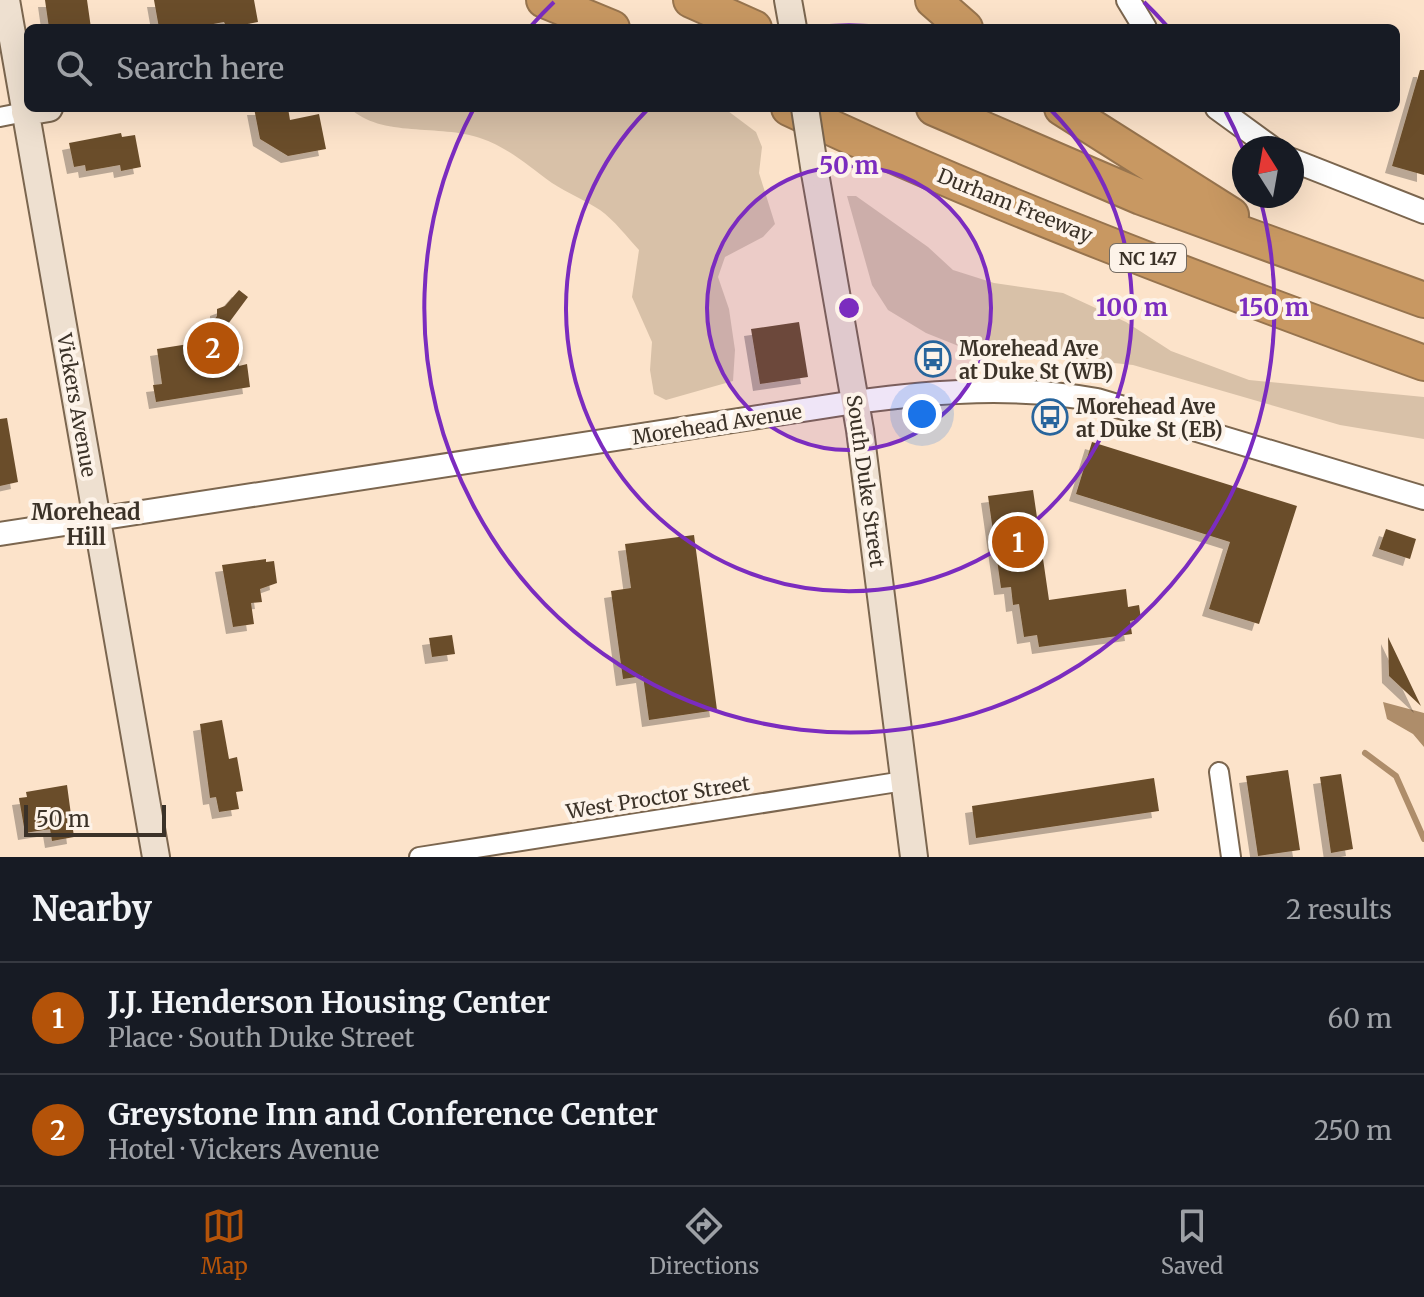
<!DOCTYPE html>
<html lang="en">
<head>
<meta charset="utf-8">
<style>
  :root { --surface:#171b24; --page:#242831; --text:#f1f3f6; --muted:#9ea1a6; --line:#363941; --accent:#b45309 }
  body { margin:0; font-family:Merriweather,serif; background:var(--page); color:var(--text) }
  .compass { position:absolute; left:1232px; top:136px; width:72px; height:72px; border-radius:50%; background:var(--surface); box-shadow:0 8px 32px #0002; rotate:349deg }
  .scale { position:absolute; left:24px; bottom:20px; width:142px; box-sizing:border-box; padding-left:8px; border:4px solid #3b3228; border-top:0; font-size:22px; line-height:28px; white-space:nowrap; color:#3b3228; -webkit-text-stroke:6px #fdf3e9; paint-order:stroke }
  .you { position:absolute; left:922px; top:414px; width:28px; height:28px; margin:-20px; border:6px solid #fff; border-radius:50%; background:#1a73e8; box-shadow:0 0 0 12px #1a73e833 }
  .badge { display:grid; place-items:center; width:52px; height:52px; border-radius:50%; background:var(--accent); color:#fff; font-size:26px; font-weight:700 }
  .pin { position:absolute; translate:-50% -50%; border:4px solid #fff; box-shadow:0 2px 8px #0006 }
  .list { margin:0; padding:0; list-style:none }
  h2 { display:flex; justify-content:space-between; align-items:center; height:104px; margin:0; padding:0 32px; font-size:34px }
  h2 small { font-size:26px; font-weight:400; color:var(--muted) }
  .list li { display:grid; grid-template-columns:52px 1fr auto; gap:24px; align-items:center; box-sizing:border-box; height:112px; padding:0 32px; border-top:2px solid var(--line) }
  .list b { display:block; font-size:30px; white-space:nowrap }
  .list p { margin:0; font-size:26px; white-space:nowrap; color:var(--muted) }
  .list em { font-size:26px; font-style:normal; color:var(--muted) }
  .icon { flex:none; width:44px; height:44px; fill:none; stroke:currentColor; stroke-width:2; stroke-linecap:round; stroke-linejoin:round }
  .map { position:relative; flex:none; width:1424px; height:857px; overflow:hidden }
  .search { position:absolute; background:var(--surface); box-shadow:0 8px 32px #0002; left:24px; right:24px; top:24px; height:88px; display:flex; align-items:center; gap:20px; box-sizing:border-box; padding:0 28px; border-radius:12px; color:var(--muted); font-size:30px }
  .sheet { height:328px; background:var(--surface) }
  nav { display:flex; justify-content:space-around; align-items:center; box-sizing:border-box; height:112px; border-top:2px solid var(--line); background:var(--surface); font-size:22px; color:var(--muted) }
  nav a { display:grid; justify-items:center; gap:4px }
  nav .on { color:var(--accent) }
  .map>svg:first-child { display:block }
  .green { fill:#d8c1a8 }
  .water { fill:#ae8d6a }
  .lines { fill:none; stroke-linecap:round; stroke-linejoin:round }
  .stream { stroke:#ae8d6a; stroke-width:6 }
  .building { fill:#6a4d2b; filter:url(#shadow) }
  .minor-casing { stroke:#7b664f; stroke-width:22 }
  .tertiary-casing { stroke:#7b664f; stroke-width:26 }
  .secondary-casing { stroke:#7b664f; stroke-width:30 }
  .motorway-casing { stroke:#97744e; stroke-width:38 }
  .minor { stroke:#fff; stroke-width:18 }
  .tertiary { stroke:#fff; stroke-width:22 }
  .secondary { stroke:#eee0d0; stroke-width:26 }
  .motorway { stroke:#c89862; stroke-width:34 }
  .secondary-bridge-casing { stroke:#7b664f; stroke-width:30; stroke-linecap:butt }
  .secondary-bridge { stroke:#eee0d0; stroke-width:26 }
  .ring { fill:none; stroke:#7b2cbf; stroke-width:4 }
  .labels { text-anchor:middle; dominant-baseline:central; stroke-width:8; stroke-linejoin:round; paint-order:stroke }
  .shield { fill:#fdf3e9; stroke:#756c62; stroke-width:2 }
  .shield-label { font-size:18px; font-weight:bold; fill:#3b3228 }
  .street-label { font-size:20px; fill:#3b3228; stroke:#fdf3e9 }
  .poi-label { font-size:20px; font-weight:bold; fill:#3b3228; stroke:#fdf3e9; text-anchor:start }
  .neighbourhood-label { font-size:22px; font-weight:bold; fill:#3b3228; stroke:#fdf3e9 }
  .centre { fill:#7b2cbf; stroke:#fdf3e9; stroke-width:4 }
  .ring-label { font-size:24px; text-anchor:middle; font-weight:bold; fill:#7b2cbf; stroke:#fdf3e9; stroke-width:8; stroke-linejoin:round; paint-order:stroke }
</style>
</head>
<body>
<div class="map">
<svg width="1424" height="857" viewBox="0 0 1424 857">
  <defs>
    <filter id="shadow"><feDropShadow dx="-7" dy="7" stdDeviation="0" flood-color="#0004"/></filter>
  </defs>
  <rect width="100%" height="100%" fill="#fce3ca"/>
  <!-- green -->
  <path class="green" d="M350 108H724L756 132 762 147 759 173 775 224 763 237 725 257 718 277 729 309 735 350 733 381 666 400 654 394 650 370 652 342 632 297 639 250C627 237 614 220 600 210 585 200 567 193 552 183 527 165 509 148 480 138 441 124 380 138 350 108Z
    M847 196H856L928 247 953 270 994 283 1063 293 1126 322 1171 351 1249 380 1424 397V439L1340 425 1133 365 961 347 926 333 888 310 872 285Z"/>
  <!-- water -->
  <path class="water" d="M1383 702 1424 713V747L1413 734 1387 719Z"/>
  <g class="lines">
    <!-- stream -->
    <path class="stream" d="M1365 753 1396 776 1424 839"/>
  </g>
  <!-- building -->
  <path class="building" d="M45 0H87L91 28H49Z
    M154 0H254L258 22 227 28 224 22 192 28H159Z
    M1420 70H1424V175L1392 166Z
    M254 108H288L290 120 319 114 326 149 288 156 260 139Z
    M121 133 122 137 135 135 141 167 121 171 120 165 86 171 85 165 74 167 69 143Z
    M239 290 248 297 228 324 232 349H236L239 366 247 364 250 387 156 402 153 385 162 384 157 349 195 343 194 334 199 327 210 325 217 316V309L225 306Z
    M799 322 808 377 760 384 751 329Z
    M7 418 18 482 0 486V419Z
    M1092 442 1297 506 1259 624 1209 609 1230 542 1076 494Z
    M1033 490 1049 600 1126 589 1128 607 1139 605 1141 619 1130 621 1132 634 1039 647 1037 635 1024 637 1019 604 1013 605 1011 587 1001 588 988 496Z
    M1386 529 1416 539 1410 559 1379 549Z
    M694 535 717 710 649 720 643 676 623 679 611 591 631 588 625 544Z
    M266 559V562L274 561 277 583 260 589 262 602 251 603 254 624 233 627 222 565Z
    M452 635 455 654 432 657 429 638Z
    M1388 637 1421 706 1389 676Z
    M222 720 229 759 237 757 243 791 236 792 239 809 219 812 216 797 210 798 200 724Z
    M1288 770 1300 850 1258 856 1246 776Z
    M1341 774 1353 849 1331 853 1320 777Z
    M1154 778 1159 811 976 838 972 806Z
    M67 785 74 837 52 841 50 829 25 833 19 798 27 797 26 792Z"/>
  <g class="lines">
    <defs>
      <path id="minor" d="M0 117 25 112
        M1219 772 1231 857
        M419 857 904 781"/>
      <path id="tertiary" d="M1128 0 1145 28
        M1217 108 1272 148
        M1292 160 1424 212
        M0 534 855 402C938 391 1015 385 1097 400L1424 498"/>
      <path id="secondary" d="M6 0 156 857
        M788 0 793 28
        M25 112 49 108
        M815 173 860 430 914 857"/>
      <path id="motorway" d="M544 0 612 28
        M691 0 754 28
        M933 0 965 28
        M789 108C995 205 1210 285 1424 363
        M934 108 1141 197 1424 300
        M1062 108 1231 215"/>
    </defs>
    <!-- minor casing -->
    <use href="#minor" class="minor-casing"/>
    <!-- tertiary casing -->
    <use href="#tertiary" class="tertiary-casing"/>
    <!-- secondary casing -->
    <use href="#secondary" class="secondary-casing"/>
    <!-- motorway casing -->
    <use href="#motorway" class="motorway-casing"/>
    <!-- minor -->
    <use href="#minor" class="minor"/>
    <!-- tertiary -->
    <use href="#tertiary" class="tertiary"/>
    <!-- secondary -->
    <use href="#secondary" class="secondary"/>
    <!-- motorway -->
    <use href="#motorway" class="motorway"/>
    <defs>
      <path id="secondary-bridge" d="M805 108 815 173"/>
    </defs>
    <!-- secondary-bridge casing -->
    <use href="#secondary-bridge" class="secondary-bridge-casing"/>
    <!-- secondary-bridge -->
    <use href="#secondary-bridge" class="secondary-bridge"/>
  </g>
  <!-- distance rings -->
  <circle cx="849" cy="308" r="142" fill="#7b2cbf" fill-opacity=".12"/>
  <g class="ring">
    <circle cx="849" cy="308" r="142"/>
    <path d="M810 28A283 283 0 0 1 888 28M1051 110A283 283 0 1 1 647 110"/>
    <path d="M531 26A425 425 0 0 1 554 2M1144 2A425 425 0 0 1 1167 26M1224 108A425 425 0 0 1 1243 149M1260 198A425 425 0 1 1 474 108"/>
  </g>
  <!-- icons -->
  <defs>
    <symbol id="bus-ring" viewBox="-11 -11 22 22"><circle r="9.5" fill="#fdf3e9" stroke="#28659c" stroke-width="1.5"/><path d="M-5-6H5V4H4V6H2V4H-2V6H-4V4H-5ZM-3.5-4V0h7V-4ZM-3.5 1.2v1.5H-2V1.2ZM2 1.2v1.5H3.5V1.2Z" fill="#28659c"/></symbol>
  </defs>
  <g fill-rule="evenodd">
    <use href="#bus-ring" x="913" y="339" width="40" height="40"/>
    <use href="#bus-ring" x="1030" y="397" width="40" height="40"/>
  </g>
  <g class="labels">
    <!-- shield labels -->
    <rect class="shield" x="1110" y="244" width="76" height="28" rx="6"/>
    <g class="shield-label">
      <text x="1148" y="258">NC 147</text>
    </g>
    <!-- street labels -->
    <g class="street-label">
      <text transform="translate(1015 205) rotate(22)">Durham Freeway</text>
      <text transform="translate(77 405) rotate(80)">Vickers Avenue</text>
      <text transform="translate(717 424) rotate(-9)">Morehead Avenue</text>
      <text transform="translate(866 481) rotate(82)">South Duke Street</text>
      <text transform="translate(658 797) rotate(-9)">West Proctor Street</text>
    </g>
    <!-- poi labels -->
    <g class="poi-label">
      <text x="959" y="348">Morehead Ave<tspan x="959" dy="23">at Duke St (WB)</tspan></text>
      <text x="1076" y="406">Morehead Ave<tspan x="1076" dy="23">at Duke St (EB)</tspan></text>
    </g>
    <!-- neighbourhood labels -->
    <g class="neighbourhood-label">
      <text x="86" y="512">Morehead<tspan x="86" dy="25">Hill</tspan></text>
    </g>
  </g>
  <circle cx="849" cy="308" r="12" class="centre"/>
  <g class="ring-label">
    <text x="849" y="174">50 m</text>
    <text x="1132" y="316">100 m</text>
    <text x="1274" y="316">150 m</text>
  </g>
</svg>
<svg class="compass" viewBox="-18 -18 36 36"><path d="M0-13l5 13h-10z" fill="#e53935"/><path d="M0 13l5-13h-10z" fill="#9ea1a6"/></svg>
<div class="scale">50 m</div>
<div class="you"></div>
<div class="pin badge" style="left:1018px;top:542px">1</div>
<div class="pin badge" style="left:213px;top:348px">2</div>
<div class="search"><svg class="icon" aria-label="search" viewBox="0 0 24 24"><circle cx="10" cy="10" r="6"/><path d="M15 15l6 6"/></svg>Search here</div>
</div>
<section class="sheet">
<h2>Nearby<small>2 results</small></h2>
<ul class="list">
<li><span class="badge">1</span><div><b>J.J. Henderson Housing Center</b><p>Place · South Duke Street</p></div><em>60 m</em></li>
<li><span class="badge">2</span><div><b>Greystone Inn and Conference Center</b><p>Hotel · Vickers Avenue</p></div><em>250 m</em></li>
</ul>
</section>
<nav>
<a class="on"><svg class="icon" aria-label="map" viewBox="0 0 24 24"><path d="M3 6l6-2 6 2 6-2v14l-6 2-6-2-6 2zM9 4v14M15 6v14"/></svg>Map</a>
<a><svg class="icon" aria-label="directions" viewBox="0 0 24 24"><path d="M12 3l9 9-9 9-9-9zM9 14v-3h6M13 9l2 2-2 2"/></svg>Directions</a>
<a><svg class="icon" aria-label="saved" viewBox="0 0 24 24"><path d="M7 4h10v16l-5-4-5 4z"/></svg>Saved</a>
</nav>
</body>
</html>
